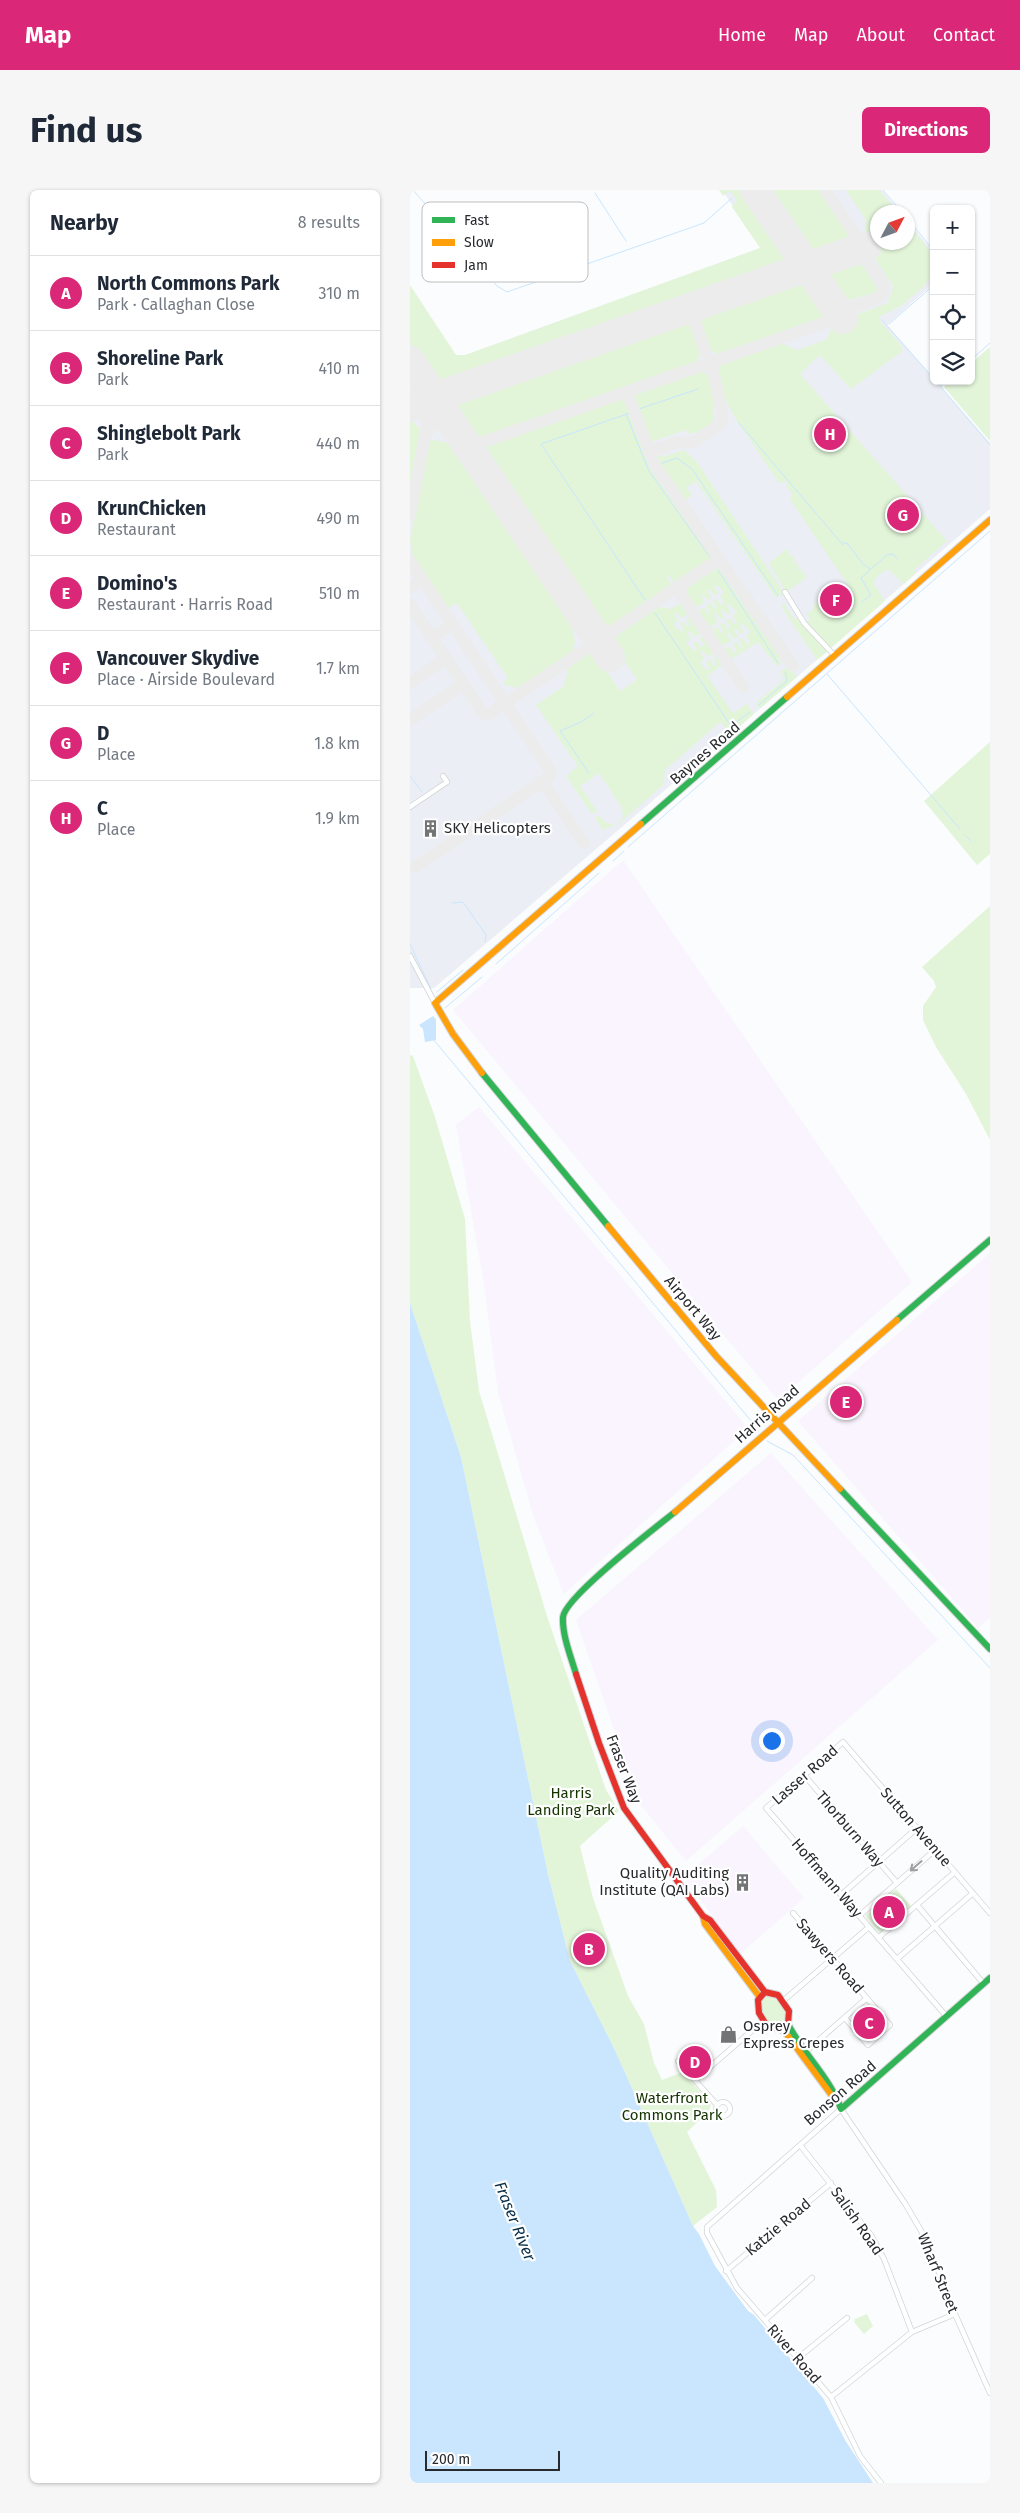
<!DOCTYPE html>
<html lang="en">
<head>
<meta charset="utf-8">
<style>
  :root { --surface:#fff; --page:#f6f6f7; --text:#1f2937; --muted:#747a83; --line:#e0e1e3; --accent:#db2777 }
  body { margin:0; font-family:"Fira Sans",sans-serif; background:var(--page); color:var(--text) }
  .controls { position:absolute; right:15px; top:15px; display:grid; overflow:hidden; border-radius:8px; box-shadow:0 1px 4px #0004 }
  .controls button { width:45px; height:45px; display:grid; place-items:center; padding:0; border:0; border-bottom:1px solid var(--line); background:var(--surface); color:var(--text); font:25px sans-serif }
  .compass { position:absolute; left:460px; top:15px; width:45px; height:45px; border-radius:50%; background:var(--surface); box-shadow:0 1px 4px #0004; rotate:49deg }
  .scale { position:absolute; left:15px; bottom:12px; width:135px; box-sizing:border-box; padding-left:5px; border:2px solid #282a2e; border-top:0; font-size:14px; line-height:18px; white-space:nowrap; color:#282a2e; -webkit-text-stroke:4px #fff; paint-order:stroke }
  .you { position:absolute; left:361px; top:1550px; width:18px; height:18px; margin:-12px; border:4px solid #fff; border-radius:50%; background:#1a73e8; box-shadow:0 0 0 8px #1a73e833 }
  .badge { display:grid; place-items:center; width:32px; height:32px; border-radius:50%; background:var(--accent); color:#fff; font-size:16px; font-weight:700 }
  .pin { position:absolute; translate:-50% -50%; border:2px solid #fff; box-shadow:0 1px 5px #0006 }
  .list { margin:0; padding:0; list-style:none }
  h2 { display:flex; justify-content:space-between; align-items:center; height:65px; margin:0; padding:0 20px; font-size:21px }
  h2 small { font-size:16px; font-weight:400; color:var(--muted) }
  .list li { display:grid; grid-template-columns:32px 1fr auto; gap:15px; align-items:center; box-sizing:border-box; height:75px; padding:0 20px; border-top:1px solid var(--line) }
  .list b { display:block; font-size:19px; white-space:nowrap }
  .list p { margin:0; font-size:16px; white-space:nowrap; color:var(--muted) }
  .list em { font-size:16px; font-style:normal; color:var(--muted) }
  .icon { flex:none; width:28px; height:28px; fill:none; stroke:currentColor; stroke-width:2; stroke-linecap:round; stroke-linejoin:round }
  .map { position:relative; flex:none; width:580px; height:2293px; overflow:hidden; border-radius:8px }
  header { display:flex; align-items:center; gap:30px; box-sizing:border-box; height:70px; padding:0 25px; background:var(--accent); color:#fff }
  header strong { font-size:24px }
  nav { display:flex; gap:28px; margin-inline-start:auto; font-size:18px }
  .intro { display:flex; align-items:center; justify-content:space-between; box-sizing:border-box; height:120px; padding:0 30px }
  h1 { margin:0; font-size:35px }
  .button { padding:12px 22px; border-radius:8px; background:var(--accent); color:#fff; font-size:18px; font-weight:700 }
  main { display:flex; gap:30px; padding:0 30px }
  aside { flex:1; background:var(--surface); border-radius:8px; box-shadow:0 1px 4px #0004 }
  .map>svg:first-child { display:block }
  .industrial { fill:#f9f4fd }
  .built { fill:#ebeef4 }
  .green { fill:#e2f5d9 }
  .water { fill:#c9e6fe }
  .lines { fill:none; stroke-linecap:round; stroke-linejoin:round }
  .stream { stroke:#c9e6fe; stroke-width:1 }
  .taxiway { stroke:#ececed; stroke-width:12 }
  .runway { stroke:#ececed; stroke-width:30 }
  .street-casing { stroke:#d3d4d6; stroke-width:6 }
  .fast-casing { stroke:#d3d4d6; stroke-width:8 }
  .slow-casing { stroke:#d3d4d6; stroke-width:8 }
  .jam-casing { stroke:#d3d4d6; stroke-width:8 }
  .street { stroke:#feffff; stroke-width:4.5 }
  .fast { stroke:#30b455; stroke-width:6 }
  .slow { stroke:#ff9f0a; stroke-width:6 }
  .jam { stroke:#e5322d; stroke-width:6 }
  .oneway { stroke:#9e9fa1 }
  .labels { text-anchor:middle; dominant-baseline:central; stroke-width:4.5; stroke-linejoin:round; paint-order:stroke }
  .street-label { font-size:15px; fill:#282a2e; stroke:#fff }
  .poi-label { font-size:15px; fill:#282a2e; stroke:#fff; text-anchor:start }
  .park-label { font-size:15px; fill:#153400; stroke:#fff }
  .water-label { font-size:16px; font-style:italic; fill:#072f4b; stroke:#fff }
  .key { fill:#fff; stroke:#bebfc0; stroke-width:1 }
  .key-label { font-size:14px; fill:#282a2e }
</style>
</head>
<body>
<header>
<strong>Map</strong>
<nav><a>Home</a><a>Map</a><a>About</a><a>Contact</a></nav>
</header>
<div class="intro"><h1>Find us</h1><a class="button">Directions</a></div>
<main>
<aside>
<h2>Nearby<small>8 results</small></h2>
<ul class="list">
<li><span class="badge">A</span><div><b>North Commons Park</b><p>Park · Callaghan Close</p></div><em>310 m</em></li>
<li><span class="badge">B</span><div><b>Shoreline Park</b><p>Park</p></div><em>410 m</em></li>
<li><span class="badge">C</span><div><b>Shinglebolt Park</b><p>Park</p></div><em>440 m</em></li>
<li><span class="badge">D</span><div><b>KrunChicken</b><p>Restaurant</p></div><em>490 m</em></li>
<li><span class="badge">E</span><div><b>Domino's</b><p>Restaurant · Harris Road</p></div><em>510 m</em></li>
<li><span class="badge">F</span><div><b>Vancouver Skydive</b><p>Place · Airside Boulevard</p></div><em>1.7 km</em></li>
<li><span class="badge">G</span><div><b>D</b><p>Place</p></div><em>1.8 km</em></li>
<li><span class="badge">H</span><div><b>C</b><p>Place</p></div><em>1.9 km</em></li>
</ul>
</aside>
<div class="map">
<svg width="580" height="2293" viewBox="0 0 580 2293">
  <rect width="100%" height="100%" fill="#fbfcfd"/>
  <!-- industrial -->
  <path class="industrial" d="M213 670 502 1092 368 1210 43 820Z
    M69 917 338 1238 154 1404 124 1328 88 1202 74 1094 46 935Z
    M580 1063V1428L568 1438 388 1231Z
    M361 1263 528 1450 276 1671 230 1614 166 1430Z
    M333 1636 394 1708 330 1764 274 1687Z"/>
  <!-- built -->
  <path class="built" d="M312 0H472L490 22H468V52H498V31L524 63V93L477 135 580 253V319L387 487 24 798H0V96L48 168 351 58Z"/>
  <!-- green -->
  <path class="green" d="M309 0H336L386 73 35 196 28 194 0 153V95L46 165H55L350 58 322 17 327 10 320 1 313 6Z
    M354 0H412L441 43 437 55 400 68Z
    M436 0H469L488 22H468V52H498V34L524 66V83L514 96 491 116 469 127V130L492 157 491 162 441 199 410 165 390 184 537 351 504 380 506 383 494 394 479 380C471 381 465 387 464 394L475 411 420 459 397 432 400 429 397 424 403 419V415L412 410 410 415 416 424 444 404 379 308 383 305 376 295 378 293 376 291 369 293 327 231 314 207 307 189 310 172 369 152 387 160 416 150 425 132 428 136 440 127 478 113 483 96 462 64 457 48 453 49 456 30Z
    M437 71 453 76 467 98 466 102C430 115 429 112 409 81Z
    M394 86 416 119 412 130 311 165 298 160 289 134 295 121Z
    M270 130 283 136 291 162 285 174 76 248 62 245 42 215 44 209Z
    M580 157V251L534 197 540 191H561V173Z
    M290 180 298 185 302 191 304 230 291 241 279 244 276 240 238 253 223 212V203Z
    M213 206 218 212 240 272 303 367 265 394 259 385 257 387 262 395 202 436 189 433 74 261 78 254Z
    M0 229 11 240 0 299Z
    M25 250 44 254 158 423 165 451 163 462 110 498 95 495 93 492 98 488 47 413 38 418 3 368 0 350 19 252Z
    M274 260 287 272 374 403 366 408 286 291 276 298 282 305 274 312 244 269 251 264 253 267Z
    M377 359 380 363 378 367 382 365 385 370 382 374 386 372 389 376 386 379H391L397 387 376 402 359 373Z
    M309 377 371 468 368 470 372 472 367 476 348 452 320 470 313 461 319 456 324 463 327 461 323 454 327 452 331 458 333 456 329 450 332 448 338 454 340 452 336 446 341 442 332 433 330 435 334 442 330 444 326 438 324 440 328 447 324 449 319 442 317 444 321 451 310 457 300 441 307 437 312 443 314 442 310 435 313 432 318 439 320 437 316 430 320 428 324 434 327 433 323 426 327 422 319 414 317 416 321 423 318 425 313 419 311 420 314 427 311 429 306 423 304 425 308 432 298 438 287 422 294 418 298 424 300 422 296 416 300 413 305 419 307 417 303 411 306 409 311 415 314 413 310 406 314 402 307 395 304 397 308 403 304 405 300 399 297 401 302 408 298 410 293 404 291 405 295 412 285 418 273 401Z
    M272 412 279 423 272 428 266 422 264 423 268 430 263 434 272 442 274 440 270 433 273 431 278 437 280 435 276 429 281 426 292 442 284 447 280 441 277 443 281 449 276 453 285 461 287 459 283 453 286 451 291 457 294 455 290 448 294 445 305 462 298 467 293 461 290 462 294 469 290 473 298 481 300 479 296 472 300 470 304 476 307 475 303 468 307 465 313 474 297 486 323 523 337 514 344 524 317 547 320 542 310 532 255 580 253 595 210 633 193 640 185 628 189 625 196 633 206 635 213 628 212 618 189 583 170 596 187 621 182 624 156 586 168 576 126 515 154 496 158 478 183 461 210 501 227 490 201 450 248 417 261 419Z
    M374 413 384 429 388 428 417 462 407 470 374 421 375 418 370 416Z
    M379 476 387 487 349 519 347 515 348 511 374 490 371 481Z
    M580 552V664L567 675 514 611Z
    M580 716V950L556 904 526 857 513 830V816L526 797 524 791 512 777Z
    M0 865 3 866 25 927 55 1029 60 1131 69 1201 137 1426 196 1600 209 1621 170 1656 183 1708 218 1806 234 1834 244 1873 252 1890 273 1882 301 1914 299 1921 277 1942 306 2000 307 2017 283 2036 205 1860 160 1771 138 1684 51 1267 0 1113Z
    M486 1699 502 1717 471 1744 455 1726Z
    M358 1805 366 1806 377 1824 375 1829 368 1836C356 1832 350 1826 350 1813Z
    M459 1814 478 1834 459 1851 441 1831Z
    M457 2124 463 2136 454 2144 444 2132 445 2129Z"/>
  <!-- water -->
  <path class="water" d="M23 826 26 829V850L15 852 13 839 9 835Z
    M0 1113 51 1267 138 1684 160 1771 205 1860 283 2036 289 2044 305 2076 338 2121 344 2125 413 2208 435 2250 463 2293H0Z"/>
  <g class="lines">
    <!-- stream -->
    <path class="stream" d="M3 0 87 96 97 102 294 33 322 8
      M473 0 492 22
      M185 3 216 51
      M498 29 524 61
      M472 130 524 189
      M479 134 524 95
      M561 170 580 153
      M526 191 580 255
      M531 196 537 191
      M229 219 288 199
      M220 223 131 254 235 410
      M216 224 239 281 300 367
      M329 233 433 355
      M249 274 267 268 282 279 368 406
      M433 353H437L453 374 460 379
      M308 380 368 473
      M452 412 461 405 451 388 477 365 483 364 487 369
      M245 423 321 536 340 522
      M417 484 550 639
      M349 515 377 491 375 482
      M179 583 150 541 171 532 184 523
      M0 586 12 602
      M555 645 561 651
      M218 657 580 341
      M203 671 214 661
      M42 713 53 712 76 745 75 752
      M0 754 21 799
      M86 774 189 683
      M27 802 53 780
      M35 818 72 787
      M23 849 347 1238
      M357 1251 383 1265 580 1478"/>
    <!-- taxiway -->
    <path class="taxiway" d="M434 64 447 65 459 73
      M418 108 430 117H444
      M211 204 219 207 244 274 383 476
      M0 217 13 223 17 235
      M21 221 29 209 43 201
      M16 245 22 235C45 223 48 256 70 253L414 133 444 117 469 108 474 102 473 94 458 72 445 44 415 0
      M239 262 265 253 284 252 309 235 313 229 305 189 280 118
      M0 325 21 214 20 202 14 192
      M0 371 141 582 139 587 5 677
      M272 395 270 403 333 497
      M0 398 9 391V385
      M0 415 73 523 78 525 306 371 308 366
      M19 443 26 445 39 436V429
      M0 493 32 471 33 464
      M0 530 49 497 51 490
      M136 589 135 595 174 653"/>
    <!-- runway -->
    <path class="runway" d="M345 0 433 129
      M0 171 200 467
      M0 216 457 56"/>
    <defs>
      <path id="street" d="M375 402 394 433 425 466
        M0 617 37 592 33 586
        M0 766 25 813
        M394 1585 487 1693
        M431 1705 507 1638
        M507 1715 574 1794
        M383 1723 480 1835 458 1855 435 1828
        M449 1726 525 1660
        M468 1748 545 1682
        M487 1769 563 1703
        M373 1811 459 1737
        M537 1827 356 1618 433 1552 580 1723
        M394 1863 457 1808
        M268 1871 307 1915
        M285 1890 353 1831
        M306 1919a7 7 0 1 1 14 0a7 7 0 1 1-14 0Z
        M390 1955 461 2045 474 2069 502 2142
        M316 2081 421 1993
        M355 2130 402 2088
        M388 2168 437 2128
        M421 2207 502 2142 545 2124
        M471 2293 450 2266 421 2207 327 2098 297 2043V2037L431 1919 496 2015 517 2051 545 2124 580 2203"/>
      <path id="fast" d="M231 634 377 507
        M72 883 198 1036
        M487 1130 580 1050
        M430 1299 580 1459
        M166 1484C161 1467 152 1445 153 1427 155 1407 245 1338 265 1322
        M378 1834C393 1864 420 1887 431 1919L580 1788"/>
      <path id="slow" d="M377 507 580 330
        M72 883 43 844 25 813 231 634
        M198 1036 306 1166 430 1299
        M265 1322 487 1130
        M293 1726 295 1734 349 1806
        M370 1839 375 1842 423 1907 428 1910"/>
      <path id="jam" d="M166 1484 189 1553 214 1618 293 1726 300 1730 355 1802
        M355 1802 368 1805 379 1821 378 1834 370 1839 357 1836 349 1823 348 1810Z"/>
    </defs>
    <!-- street casing -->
    <use href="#street" class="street-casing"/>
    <!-- fast casing -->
    <use href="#fast" class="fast-casing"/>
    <!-- slow casing -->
    <use href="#slow" class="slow-casing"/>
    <!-- jam casing -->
    <use href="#jam" class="jam-casing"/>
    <!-- street -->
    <use href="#street" class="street"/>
    <!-- fast -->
    <use href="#fast" class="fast"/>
    <!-- slow -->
    <use href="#slow" class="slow"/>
    <!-- jam -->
    <use href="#jam" class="jam"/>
  </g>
  <!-- one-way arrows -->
  <defs><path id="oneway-shaft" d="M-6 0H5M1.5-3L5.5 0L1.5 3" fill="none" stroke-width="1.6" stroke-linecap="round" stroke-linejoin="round" transform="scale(1.25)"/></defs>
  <use class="oneway" href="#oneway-shaft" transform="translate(506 1676) rotate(139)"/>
  <!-- icons -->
  <defs>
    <symbol id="building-bare" viewBox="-9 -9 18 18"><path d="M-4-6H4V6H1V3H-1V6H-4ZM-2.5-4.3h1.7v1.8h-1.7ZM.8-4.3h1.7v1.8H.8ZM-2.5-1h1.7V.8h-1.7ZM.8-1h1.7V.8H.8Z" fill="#727476" stroke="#fff" stroke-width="2.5" paint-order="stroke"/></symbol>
    <symbol id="shop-bare" viewBox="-9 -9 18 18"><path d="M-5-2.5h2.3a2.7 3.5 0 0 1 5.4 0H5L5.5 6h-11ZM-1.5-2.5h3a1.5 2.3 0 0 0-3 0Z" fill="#727476" stroke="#fff" stroke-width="2.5" paint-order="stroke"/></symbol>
  </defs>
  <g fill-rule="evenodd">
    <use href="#building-bare" x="8" y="626" width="25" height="25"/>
    <use href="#building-bare" x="320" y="1680" width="25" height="25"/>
    <use href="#shop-bare" x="306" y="1832" width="25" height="25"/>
  </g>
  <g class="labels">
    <!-- street labels -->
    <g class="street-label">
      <text transform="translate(295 563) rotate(-41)">Baynes Road</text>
      <text transform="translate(283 1118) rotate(50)">Airport Way</text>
      <text transform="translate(357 1224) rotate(-41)">Harris Road</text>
      <text transform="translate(214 1579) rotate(69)">Fraser Way</text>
      <text transform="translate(395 1585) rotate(-41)">Lasser Road</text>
      <text transform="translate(506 1637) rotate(49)">Sutton Avenue</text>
      <text transform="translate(440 1639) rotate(49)">Thorburn Way</text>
      <text transform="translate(417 1688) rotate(49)">Hoffmann Way</text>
      <text transform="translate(420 1766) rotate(49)">Sawyers Road</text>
      <text transform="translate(430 1903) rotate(-41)">Bonson Road</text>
      <text transform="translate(447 2031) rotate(55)">Salish Road</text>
      <text transform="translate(368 2037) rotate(-40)">Katzie Road</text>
      <text transform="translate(528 2083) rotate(68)">Wharf Street</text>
      <text transform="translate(384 2164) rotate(49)">River Road</text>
    </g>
    <!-- poi labels -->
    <g class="poi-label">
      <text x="34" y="638">SKY Helicopters</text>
      <text x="319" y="1683" text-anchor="end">Quality Auditing<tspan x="319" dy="17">Institute (QAI Labs)</tspan></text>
      <text x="333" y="1836">Osprey<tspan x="333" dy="17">Express Crepes</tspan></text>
    </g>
    <!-- park labels -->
    <g class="park-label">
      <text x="161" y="1603">Harris<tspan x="161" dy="17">Landing Park</tspan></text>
      <text x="262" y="1908">Waterfront<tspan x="262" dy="17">Commons Park</tspan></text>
    </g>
    <!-- water labels -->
    <g class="water-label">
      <text transform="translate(105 2031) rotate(68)">Fraser River</text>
    </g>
  </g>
  <!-- legend -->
  <rect x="12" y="12" width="166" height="80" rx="8" class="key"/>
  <rect x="22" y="27" width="23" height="6" fill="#30b455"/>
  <rect x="22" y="49" width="23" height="7" fill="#ff9f0a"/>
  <rect x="22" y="72" width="23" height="6" fill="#e5322d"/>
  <g class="key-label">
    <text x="54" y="35">Fast</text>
    <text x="54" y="57">Slow</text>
    <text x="54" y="80">Jam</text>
  </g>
</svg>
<div class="controls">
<button>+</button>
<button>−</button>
<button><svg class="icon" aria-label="locate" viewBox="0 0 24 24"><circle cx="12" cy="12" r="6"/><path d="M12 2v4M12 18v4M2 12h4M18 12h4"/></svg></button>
<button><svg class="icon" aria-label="layers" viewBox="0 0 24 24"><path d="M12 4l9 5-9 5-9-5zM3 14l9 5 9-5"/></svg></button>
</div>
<svg class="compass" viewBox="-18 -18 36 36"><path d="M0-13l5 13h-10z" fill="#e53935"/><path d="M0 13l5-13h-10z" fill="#747a83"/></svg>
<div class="scale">200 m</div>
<div class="you"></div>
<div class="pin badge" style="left:479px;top:1722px">A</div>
<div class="pin badge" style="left:179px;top:1759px">B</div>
<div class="pin badge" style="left:459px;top:1833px">C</div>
<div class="pin badge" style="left:285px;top:1872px">D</div>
<div class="pin badge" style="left:436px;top:1212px">E</div>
<div class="pin badge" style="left:426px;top:410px">F</div>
<div class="pin badge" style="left:493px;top:325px">G</div>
<div class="pin badge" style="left:420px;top:244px">H</div>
</div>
</main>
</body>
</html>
